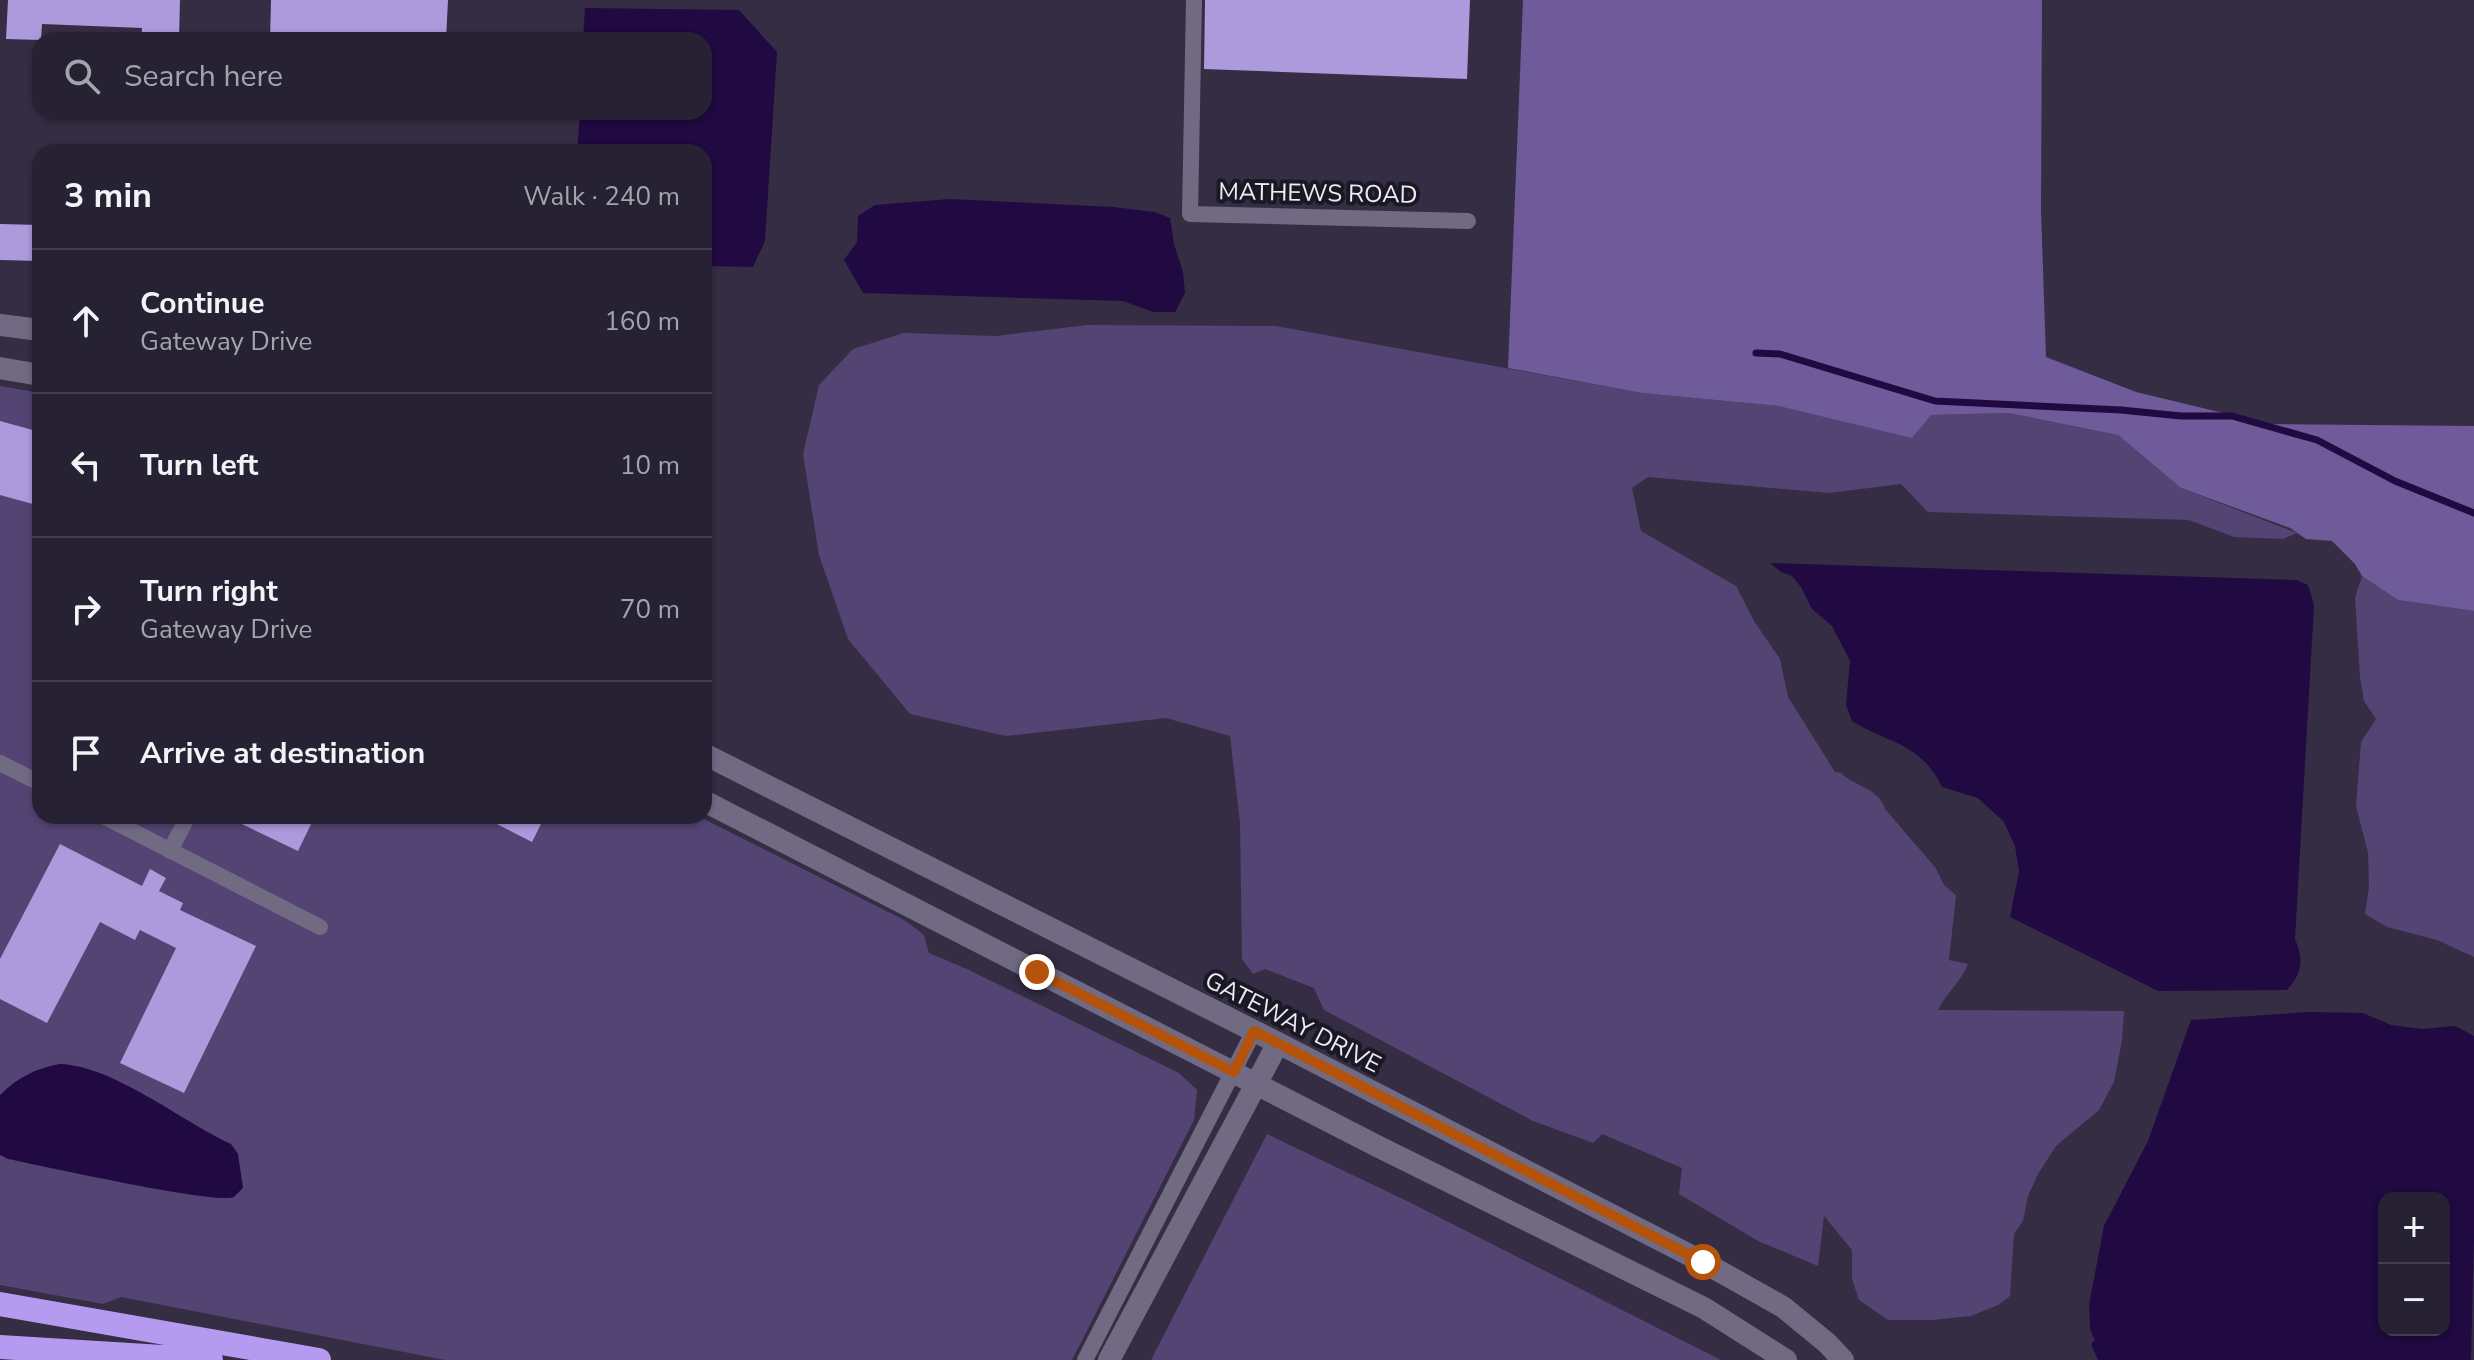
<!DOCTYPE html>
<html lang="en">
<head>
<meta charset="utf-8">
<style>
  :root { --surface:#272233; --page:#2f2a3b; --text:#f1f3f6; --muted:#a4a4ac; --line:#433f4e }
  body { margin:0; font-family:"Nunito Sans",sans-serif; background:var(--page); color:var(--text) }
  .controls { position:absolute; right:24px; bottom:24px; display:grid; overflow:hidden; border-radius:16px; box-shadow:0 2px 6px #0004 }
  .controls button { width:72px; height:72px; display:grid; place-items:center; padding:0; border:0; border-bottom:2px solid var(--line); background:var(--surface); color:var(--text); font:40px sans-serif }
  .stop { position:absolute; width:24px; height:24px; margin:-18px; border:6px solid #b45309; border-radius:50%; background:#fff }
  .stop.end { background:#b45309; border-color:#fff; box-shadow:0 2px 8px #0008 }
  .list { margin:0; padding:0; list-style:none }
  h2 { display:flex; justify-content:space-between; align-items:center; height:104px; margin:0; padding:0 32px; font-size:34px }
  h2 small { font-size:26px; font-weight:400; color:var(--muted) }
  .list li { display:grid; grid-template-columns:52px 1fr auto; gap:24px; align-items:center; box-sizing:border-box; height:144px; padding:0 32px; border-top:2px solid var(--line) }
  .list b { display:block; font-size:30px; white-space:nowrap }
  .list p { margin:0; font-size:26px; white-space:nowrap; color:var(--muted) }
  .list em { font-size:26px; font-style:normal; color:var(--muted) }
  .icon { flex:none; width:44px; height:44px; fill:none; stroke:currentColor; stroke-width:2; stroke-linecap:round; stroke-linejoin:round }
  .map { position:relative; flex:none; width:2474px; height:1360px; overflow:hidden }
  .search { position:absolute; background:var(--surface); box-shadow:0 2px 6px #0004; left:32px; top:32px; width:680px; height:88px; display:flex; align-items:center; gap:20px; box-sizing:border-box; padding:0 28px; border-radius:24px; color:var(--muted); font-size:30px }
  .panel { position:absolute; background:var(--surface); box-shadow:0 2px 6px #0004; left:32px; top:144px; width:680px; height:680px; border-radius:24px }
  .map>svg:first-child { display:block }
  .green { fill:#534473 }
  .forest { fill:#6f5b99 }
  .water { fill:#210941; fill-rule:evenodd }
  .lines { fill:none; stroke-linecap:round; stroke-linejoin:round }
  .stream { stroke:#210941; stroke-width:7 }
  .building { fill:#ad9add }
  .minor { stroke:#706a83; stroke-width:16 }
  .tertiary { stroke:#706a83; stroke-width:22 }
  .motorway { stroke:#b59bf0; stroke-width:24 }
  .route { stroke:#b45309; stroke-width:10 }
  .labels { text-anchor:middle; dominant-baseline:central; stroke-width:8; stroke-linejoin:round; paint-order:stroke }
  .street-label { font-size:24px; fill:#eeeaf9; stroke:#1a1822 }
</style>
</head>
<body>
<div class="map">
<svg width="2474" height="1360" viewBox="0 0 2474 1360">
  <rect width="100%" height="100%" fill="#342d44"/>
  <!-- green -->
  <path class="green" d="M1088 325 1276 326 1642 393 1779 406 1931 415 2009 413 2118 435 2181 488 2297 533 2283 539 2234 537 2189 520 1928 512 1901 484 1829 493 1648 477 1632 488 1641 531 1736 586 1754 621 1780 659 1788 697 1835 772 1841 773C1855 787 1879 788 1885 809L1935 867 1944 885 1956 895 1949 960 1968 964C1961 982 1946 993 1938 1010L2124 1011 2122 1040 2114 1082 2099 1110 2056 1146 2038 1174 2028 1196 2023 1221 2014 1234 2010 1296 1998 1305 1971 1316 1932 1320H1888L1859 1300 1852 1279V1250L1824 1216 1818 1266 1758 1241 1679 1194 1682 1168 1602 1134 1593 1143 1533 1121 1324 1010 1314 988 1265 969 1253 974 1242 959 1240 822 1230 736 1166 718 1006 736 910 714 848 639 819 555 803 454 819 385 853 349 904 333 996 336Z
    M0 386 40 393V816H698L906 921 924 935 929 953 969 970 1179 1073 1197 1090 1194 1120 1072 1360H445L121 1297 103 1304 0 1285Z
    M2362 576 2398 600 2474 611V957L2437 940 2387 927 2365 914 2369 887 2368 853 2356 806 2361 742 2376 719 2364 701 2360 677 2355 598Z
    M1267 1134 1407 1201 1721 1360H1151Z"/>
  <!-- forest -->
  <path class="forest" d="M1523 0H2042L2041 210 2046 357 2136 392 2269 424 2474 426V611L2398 600 2362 576 2355 564 2332 541 2306 539 2290 528 2181 488 2118 435 2009 413 1931 415 1912 438 1779 406 1642 393 1508 368Z"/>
  <!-- water -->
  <path class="water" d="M585 8 739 10 777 52 765 241 753 267 704 266V152H577L580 112H704V40H583Z
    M950 199 1113 207 1155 212 1170 218 1174 244 1183 272 1185 293 1175 312H1153L1123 301 863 293 844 260 857 242 858 216 875 205Z
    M1770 563 2297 580 2308 585 2314 605 2295 939C2304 960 2302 973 2287 990L2158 991 2010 917 2019 871 2015 846 2004 822 1978 798 1942 787C1921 743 1889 744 1852 721L1846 705 1850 661 1832 626 1812 609 1801 587 1792 576 1781 572Z
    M2309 1012 2363 1013 2391 1025 2422 1029 2455 1026 2474 1036V1235L2471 1360H2098L2091 1344 2095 1340 2090 1329 2089 1305 2104 1226 2148 1141 2191 1020ZM2384 1198H2444V1330H2384Z
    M60 1064C114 1066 181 1121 231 1144L238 1154 243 1188C242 1189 235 1196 234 1197 216 1205 39 1165 8 1159L0 1155V1095C17 1078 36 1068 60 1064Z"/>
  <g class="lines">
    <!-- stream -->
    <path class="stream" d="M1756 353 1780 354 1935 401 2121 410 2181 416H2232L2317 440 2395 481 2474 513"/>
  </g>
  <!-- building -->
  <path class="building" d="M8 0H180L179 40H141L142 28 42 24 41 40 6 39Z
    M271 0H448L446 40H409V36L306 34V40H270Z
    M1205 0H1470L1467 79 1204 69Z
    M0 224 40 225V261L0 260Z
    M0 421 40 432V506L0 495Z
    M225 816H315L298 851Z
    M481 816H545L532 842Z
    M60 844 142 886 150 869 166 878 159 891 183 903 180 910 256 946 184 1093 120 1063 176 948 140 930 135 940 100 922 47 1023 0 999V959Z"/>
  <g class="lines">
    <!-- minor -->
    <path class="minor" d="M1194 0 1190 214 1468 221
      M0 763 40 783
      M103 816 320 927
      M170 851 188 816
      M1085 1360 1254 1031"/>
    <!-- tertiary -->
    <path class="tertiary" d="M0 325 40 330
      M0 368 40 375
      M704 754 1278 1043 1703 1262 1783 1307 1827 1343 1843 1360
      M704 801 1379 1147 1704 1308 1786 1360
      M1109 1360 1278 1043"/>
    <!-- motorway -->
    <path class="motorway" d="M0 1304 319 1360
      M0 1347 211 1360"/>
  </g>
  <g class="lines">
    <!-- route -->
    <path class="route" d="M1037 972 1234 1072 1254 1031 1703 1262"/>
  </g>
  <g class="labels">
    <!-- street labels -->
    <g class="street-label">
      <text transform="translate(1318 193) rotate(1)">MATHEWS ROAD</text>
      <text transform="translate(1293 1022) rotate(27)">GATEWAY DRIVE</text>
    </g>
  </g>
</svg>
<div class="controls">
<button>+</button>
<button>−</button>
</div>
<div class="stop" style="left:1703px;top:1262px"></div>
<div class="stop end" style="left:1037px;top:972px"></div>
<div class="search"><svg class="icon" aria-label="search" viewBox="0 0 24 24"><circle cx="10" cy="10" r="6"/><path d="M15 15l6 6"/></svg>Search here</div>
<section class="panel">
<h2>3 min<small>Walk · 240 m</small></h2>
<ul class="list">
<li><svg class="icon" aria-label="ahead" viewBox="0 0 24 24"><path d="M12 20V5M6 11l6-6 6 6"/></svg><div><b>Continue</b><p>Gateway Drive</p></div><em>160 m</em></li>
<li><svg class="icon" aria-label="left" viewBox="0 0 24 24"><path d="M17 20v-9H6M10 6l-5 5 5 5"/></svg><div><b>Turn left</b></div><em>10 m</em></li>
<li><svg class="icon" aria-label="right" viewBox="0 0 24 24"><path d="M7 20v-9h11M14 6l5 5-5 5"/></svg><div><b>Turn right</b><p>Gateway Drive</p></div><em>70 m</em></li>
<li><svg class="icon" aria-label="arrive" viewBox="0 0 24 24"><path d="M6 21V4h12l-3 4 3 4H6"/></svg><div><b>Arrive at destination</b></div></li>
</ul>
</section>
</div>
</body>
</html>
